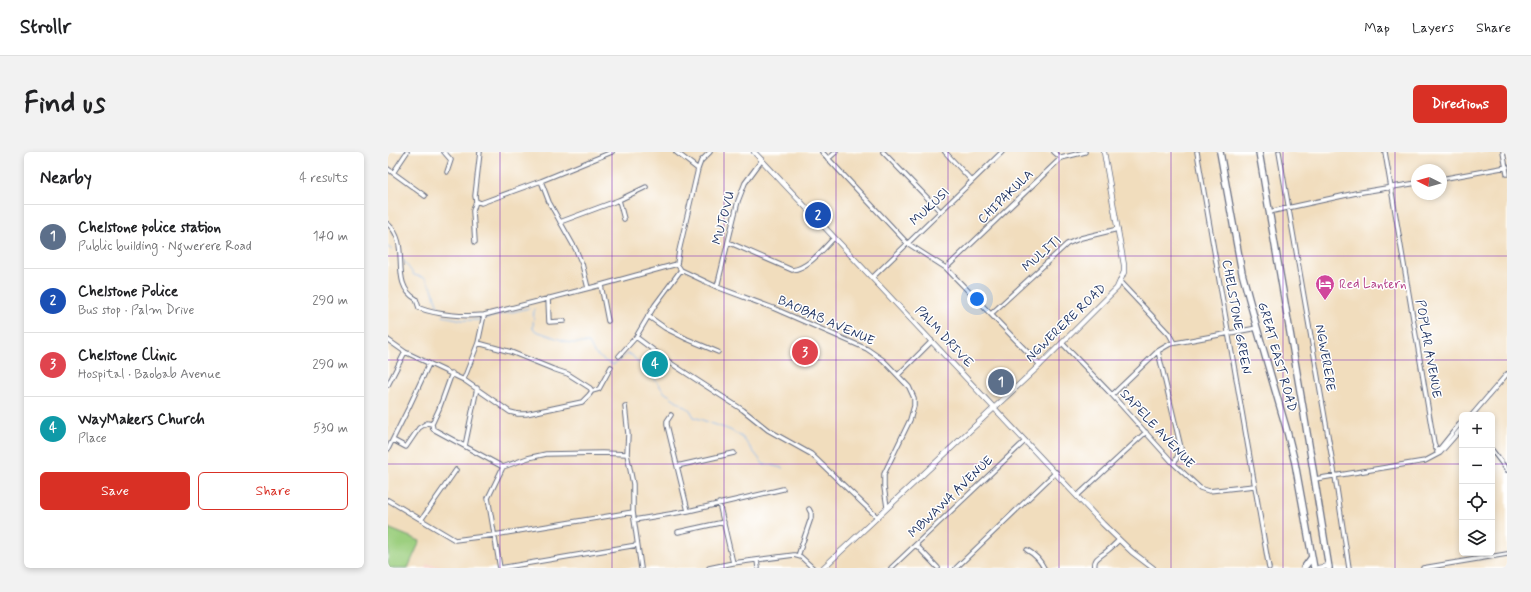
<!DOCTYPE html>
<html lang="en">
<head>
<meta charset="utf-8">
<style>
  :root { --surface:#fff; --page:#f2f2f2; --text:#202124; --muted:#757577; --line:#e0e0e0; --accent:#d93025 }
  body { margin:0; font-family:Mynerve,sans-serif; background:var(--page); color:var(--text) }
  .controls { position:absolute; right:12px; bottom:12px; display:grid; overflow:hidden; border-radius:6px; box-shadow:0 2px 6px #0003 }
  .controls button { width:36px; height:36px; display:grid; place-items:center; padding:0; border:0; border-bottom:1px solid var(--line); background:var(--surface); color:var(--text); font:20px sans-serif }
  .compass { position:absolute; left:1023px; top:12px; width:36px; height:36px; border-radius:50%; background:var(--surface); box-shadow:0 2px 6px #0003; rotate:275deg }
  .you { position:absolute; left:589px; top:147px; width:14px; height:14px; margin:-10px; border:3px solid #fff; border-radius:50%; background:#1a73e8; box-shadow:0 0 0 6px #1a73e833 }
  .badge { display:grid; place-items:center; width:26px; height:26px; border-radius:50%; background:var(--accent); color:#fff; font-size:13px; font-weight:700 }
  .pin { position:absolute; translate:-50% -50%; border:2px solid #fff; box-shadow:0 1px 4px #0006 }
  .list { margin:0; padding:0; list-style:none }
  h2 { display:flex; justify-content:space-between; align-items:center; height:52px; margin:0; padding:0 16px; font-size:17px }
  h2 small { font-size:13px; font-weight:400; color:var(--muted) }
  .list li { display:grid; grid-template-columns:26px 1fr auto; gap:12px; align-items:center; box-sizing:border-box; height:64px; padding:0 16px; border-top:1px solid var(--line) }
  .list b { display:block; font-size:15px; white-space:nowrap }
  .list p { margin:0; font-size:13px; white-space:nowrap; color:var(--muted) }
  .list em { font-size:13px; font-style:normal; color:var(--muted) }
  .actions { display:flex; gap:8px; padding:12px 16px }
  .actions a { flex:1; padding:9px 0; border:1px solid var(--accent); border-radius:6px; text-align:center; font-size:14px; color:var(--accent) }
  .actions .main { background:var(--accent); color:#fff }
  .icon { flex:none; width:22px; height:22px; fill:none; stroke:currentColor; stroke-width:2; stroke-linecap:round; stroke-linejoin:round }
  .map { position:relative; flex:none; width:1119px; height:416px; overflow:hidden; border-radius:6px }
  header { display:flex; align-items:center; gap:24px; box-sizing:border-box; height:56px; padding:0 20px; background:var(--surface); border-bottom:1px solid var(--line) }
  header strong { font-size:19px }
  nav { display:flex; gap:22px; margin-inline-start:auto; font-size:14px }
  .intro { display:flex; align-items:center; justify-content:space-between; box-sizing:border-box; height:96px; padding:0 24px }
  h1 { margin:0; font-size:28px }
  .button { padding:10px 18px; border-radius:6px; background:var(--accent); color:#fff; font-size:14px; font-weight:700 }
  main { display:flex; gap:24px; padding:0 24px }
  aside { flex:1; background:var(--surface); border-radius:6px; box-shadow:0 2px 6px #0003 }
  .map>svg:first-child { display:block }
  .built { fill:#f7d1c6 }
  .grass { fill:#9ccf7f; stroke:#5c7f6e }
  .lines { fill:none; stroke-linecap:round; stroke-linejoin:round }
  .stream { stroke:#7eb1eb; stroke-width:1 }
  .minor-casing { stroke:#666c7f; stroke-width:5.5 }
  .tertiary-casing { stroke:#666c7f; stroke-width:6 }
  .primary-casing { stroke:#666c7f; stroke-width:8 }
  .minor { stroke:#fff; stroke-width:3.5 }
  .tertiary { stroke:#fff; stroke-width:4.5 }
  .primary { stroke:#fff; stroke-width:5.5 }
  .grid { fill:none; stroke:#7b2cbf; stroke-width:1; stroke-opacity:0.55 }
  .labels { text-anchor:middle; dominant-baseline:central; stroke-width:3; stroke-linejoin:round; paint-order:stroke }
  .street-label { font-size:13px; fill:#1b2f5e; stroke:#fff }
  .hotel-label { font-size:13px; fill:#b23c85; stroke:#fff; text-anchor:start }
</style>
</head>
<body>
<header>
<strong>Strollr</strong>
<nav><a>Map</a><a>Layers</a><a>Share</a></nav>
</header>
<div class="intro"><h1>Find us</h1><a class="button">Directions</a></div>
<main>
<aside>
<h2>Nearby<small>4 results</small></h2>
<ul class="list">
<li><span class="badge" style="background:#5c6f8a">1</span><div><b>Chelstone police station</b><p>Public building · Ngwerere Road</p></div><em>140 m</em></li>
<li><span class="badge" style="background:#1a4fb4">2</span><div><b>Chelstone Police</b><p>Bus stop · Palm Drive</p></div><em>290 m</em></li>
<li><span class="badge" style="background:#e0444e">3</span><div><b>Chelstone Clinic</b><p>Hospital · Baobab Avenue</p></div><em>290 m</em></li>
<li><span class="badge" style="background:#0f9aa8">4</span><div><b>WayMakers Church</b><p>Place</p></div><em>530 m</em></li>
</ul>
<div class="actions"><a class="main">Save</a><a>Share</a></div>
</aside>
<div class="map">
<svg width="1119" height="416" viewBox="0 0 1119 416">
  <rect width="100%" height="100%" fill="#fff"/>
  <filter id="ink" filterUnits="userSpaceOnUse"><feTurbulence type="fractalNoise" baseFrequency=".025" numOctaves="2"/><feDisplacementMap in="SourceGraphic" scale="8" xChannelSelector="R" yChannelSelector="G"/><feConvolveMatrix kernelMatrix="1 2 1 2 8 2 1 2 1" color-interpolation-filters="sRGB"/></filter>
  <filter id="wash" filterUnits="userSpaceOnUse"><feTurbulence type="fractalNoise" baseFrequency=".012" numOctaves="4" result="noise"/><feDisplacementMap in="SourceGraphic" scale="16" xChannelSelector="R" yChannelSelector="G"/><feGaussianBlur stdDeviation="0.9" result="paint"/><feColorMatrix in="noise" values="0 0 0 0 0 0 0 0 0 0 0 0 0 0 0 0 0 1.4 0 .05"/><feComposite in="paint" operator="in"/></filter>
  <g filter="url(#wash)">
    <rect width="100%" height="100%" fill="#f1ddbd"/>
    <!-- built -->
    <path class="built" d="M39 412 65 416H36Z"/>
    <!-- grass -->
    <path class="grass" d="M0 376 32 389 20 416H0Z"/>
    <g class="lines">
      <!-- stream -->
      <path class="stream" d="M0 95 4 98
        M13 105 26 123 37 126 44 136 49 152 53 158
        M146 157 145 177 148 179 182 191H201L206 201 217 209 225 213 239 202 244 203 250 211 261 219 276 240 302 258 306 265 342 278 354 285 376 313C383 312 388 315 395 316
        M55 164 75 168H92
        M97 166 141 156"/>
    </g>
  </g>
  <g filter="url(#ink)">
    <g class="lines">
      <defs>
        <path id="minor" d="M56 0 63 8 59 20
          M92 0 87 44 88 49 93 51 153 29 224 0
          M288 0 310 17
          M322 0 313 9 310 17 291 99 289 112 293 118 329 135 385 156 479 197 495 208 521 235 526 246V254L522 268 496 322V335L499 355
          M434 0 519 91 558 116 652 213
          M495 0 552 59
          M557 0 584 29
          M666 0 673 6
          M809 0 881 416
          M891 0 947 324 961 416
          M997 0 1046 291 1048 296 1052 301
          M1115 0 1119 22
          M440 7 448 0
          M0 17 37 44
          M5 21 19 0
          M1053 27 1119 15
          M153 29 161 50 188 98 194 112 200 136
          M231 48 236 67
          M881 60 968 41 1029 31
          M172 70 231 48 258 35
          M0 72C24 93 0 131 28 147L31 156C49 163 76 165 96 163L213 133 289 112
          M87 90 85 59 88 49
          M340 90 404 118C421 116 435 97 446 86
          M558 116 673 6 697 0
          M485 125 614 0
          M732 130 781 182 786 191
          M213 133 220 169
          M329 135 350 49 357 31 374 8
          M160 146 161 170 176 169
          M603 162 679 92 693 86 730 77
          M260 164 277 176 299 187 330 200
          M248 185 284 212 355 258 380 278 423 302 489 365
          M0 188 17 200 76 228 122 260 130 262H138L194 250 201 243 204 239 211 237 223 215
          M90 191 123 200 165 217 180 222 202 236 204 239
          M674 191 724 243 786 312 812 336 821 339 866 334
          M770 199 793 296 786 312
          M231 204 248 185 267 153 293 118
          M64 221 51 257 44 272 45 277 115 315
          M510 223 544 189
          M76 227 90 191 96 163
          M0 233 17 200
          M724 243 770 199 782 192 869 176
          M237 254 240 282 239 302 245 332V360
          M283 263 279 269V273L300 359
          M1084 263 1119 222
          M5 288 18 295 31 276 39 271 44 272
          M77 294 89 236
          M0 297 20 257 41 212
          M1104 298 1119 318
          M1049 300 1074 269
          M289 314 346 301
          M927 327 1037 309 1052 301 1074 276
          M689 344 758 280
          M0 348 67 388 106 383 245 360 253 416
          M331 351 345 411
          M33 368 68 318
          M246 368 300 359 395 337
          M290 380 336 370
          M528 393 550 416
          M639 398C646 402 652 408 656 416
          M410 404 423 366V361L421 357
          M369 408 370 416
          M112 416 100 346 115 315 140 306 158 302 214 301 239 302
          M112 416 249 393
          M321 416 345 411 406 403 413 405 425 416
          M503 416 637 289
          M568 416 668 320
          M707 416C705 406 712 405 719 399 723 396 727 392 731 388
          M1035 416 1119 402"/>
        <path id="tertiary" d="M366 0 715 372 744 400 765 416
          M435 416 652 213 729 136 736 120V113L716 0
          M930 416 941 414"/>
        <path id="primary" d="M832 0 854 121 869 176 899 279 907 311 926 416
          M871 0 915 256 941 416
          M916 416 924 405"/>
      </defs>
      <!-- minor casing -->
      <use href="#minor" class="minor-casing"/>
      <!-- tertiary casing -->
      <use href="#tertiary" class="tertiary-casing"/>
      <!-- primary casing -->
      <use href="#primary" class="primary-casing"/>
      <!-- minor -->
      <use href="#minor" class="minor"/>
      <!-- tertiary -->
      <use href="#tertiary" class="tertiary"/>
      <!-- primary -->
      <use href="#primary" class="primary"/>
    </g>
  </g>
  <!-- grid -->
  <path class="grid" d="M112 0V416M224 0V416M336 0V416M448 0V416M560 0V416M671 0V416M783 0V416M895 0V416M1007 0V416M0 104H1119M0 208H1119M0 312H1074M1104 312H1119"/>
  <!-- icons -->
  <defs>
    <symbol id="hotel-pin" viewBox="-11 -11 22 30"><path d="M0 17L-7.5 6A9.5 9.5 0 1 1 7.5 6Z" fill="#d1479c" stroke="#fff"/><path d="M-6-4.5h1.5V1H6V5H4.5V3h-9V5H-6ZM-4 0a1.8 1.8 0 1 1 3.6 0ZM.5 0V-2.5h3Q6-2.5 6 0Z" fill="#fff"/></symbol>
  </defs>
  <g fill-rule="evenodd">
    <use href="#hotel-pin" x="926" y="121" width="22" height="30"/>
  </g>
  <g class="labels">
    <!-- street labels -->
    <g class="street-label">
      <text transform="translate(618 45) rotate(-44)">CHIPAKULA</text>
      <text transform="translate(542 55) rotate(-43)">MUKUSI</text>
      <text transform="translate(336 66) rotate(-75)">MUTOVU</text>
      <text transform="translate(654 102) rotate(-41)">MULITI</text>
      <text transform="translate(848 165) rotate(80)">CHELSTONE GREEN</text>
      <text transform="translate(438 169) rotate(24)">BAOBAB AVENUE</text>
      <text transform="translate(678 171) rotate(-44)">NGWERERE ROAD</text>
      <text transform="translate(556 185) rotate(47)">PALM DRIVE</text>
      <text transform="translate(1040 197) rotate(80)">POPLAR AVENUE</text>
      <text transform="translate(889 205) rotate(74)">GREAT EAST ROAD</text>
      <text transform="translate(937 206) rotate(80)">NGWERERE</text>
      <text transform="translate(769 277) rotate(47)">SAPELE AVENUE</text>
      <text transform="translate(563 345) rotate(-44)">MBWAWA AVENUE</text>
    </g>
    <!-- hotel labels -->
    <g class="hotel-label">
      <text x="951" y="132">Red Lantern</text>
    </g>
  </g>
</svg>
<div class="controls">
<button>+</button>
<button>−</button>
<button><svg class="icon" aria-label="locate" viewBox="0 0 24 24"><circle cx="12" cy="12" r="6"/><path d="M12 2v4M12 18v4M2 12h4M18 12h4"/></svg></button>
<button><svg class="icon" aria-label="layers" viewBox="0 0 24 24"><path d="M12 4l9 5-9 5-9-5zM3 14l9 5 9-5"/></svg></button>
</div>
<svg class="compass" viewBox="-18 -18 36 36"><path d="M0-13l5 13h-10z" fill="#e53935"/><path d="M0 13l5-13h-10z" fill="#757577"/></svg>
<div class="you"></div>
<div class="pin badge" style="left:613px;top:230px;background:#5c6f8a">1</div>
<div class="pin badge" style="left:430px;top:63px;background:#1a4fb4">2</div>
<div class="pin badge" style="left:417px;top:200px;background:#e0444e">3</div>
<div class="pin badge" style="left:267px;top:212px;background:#0f9aa8">4</div>
</div>
</main>
</body>
</html>
